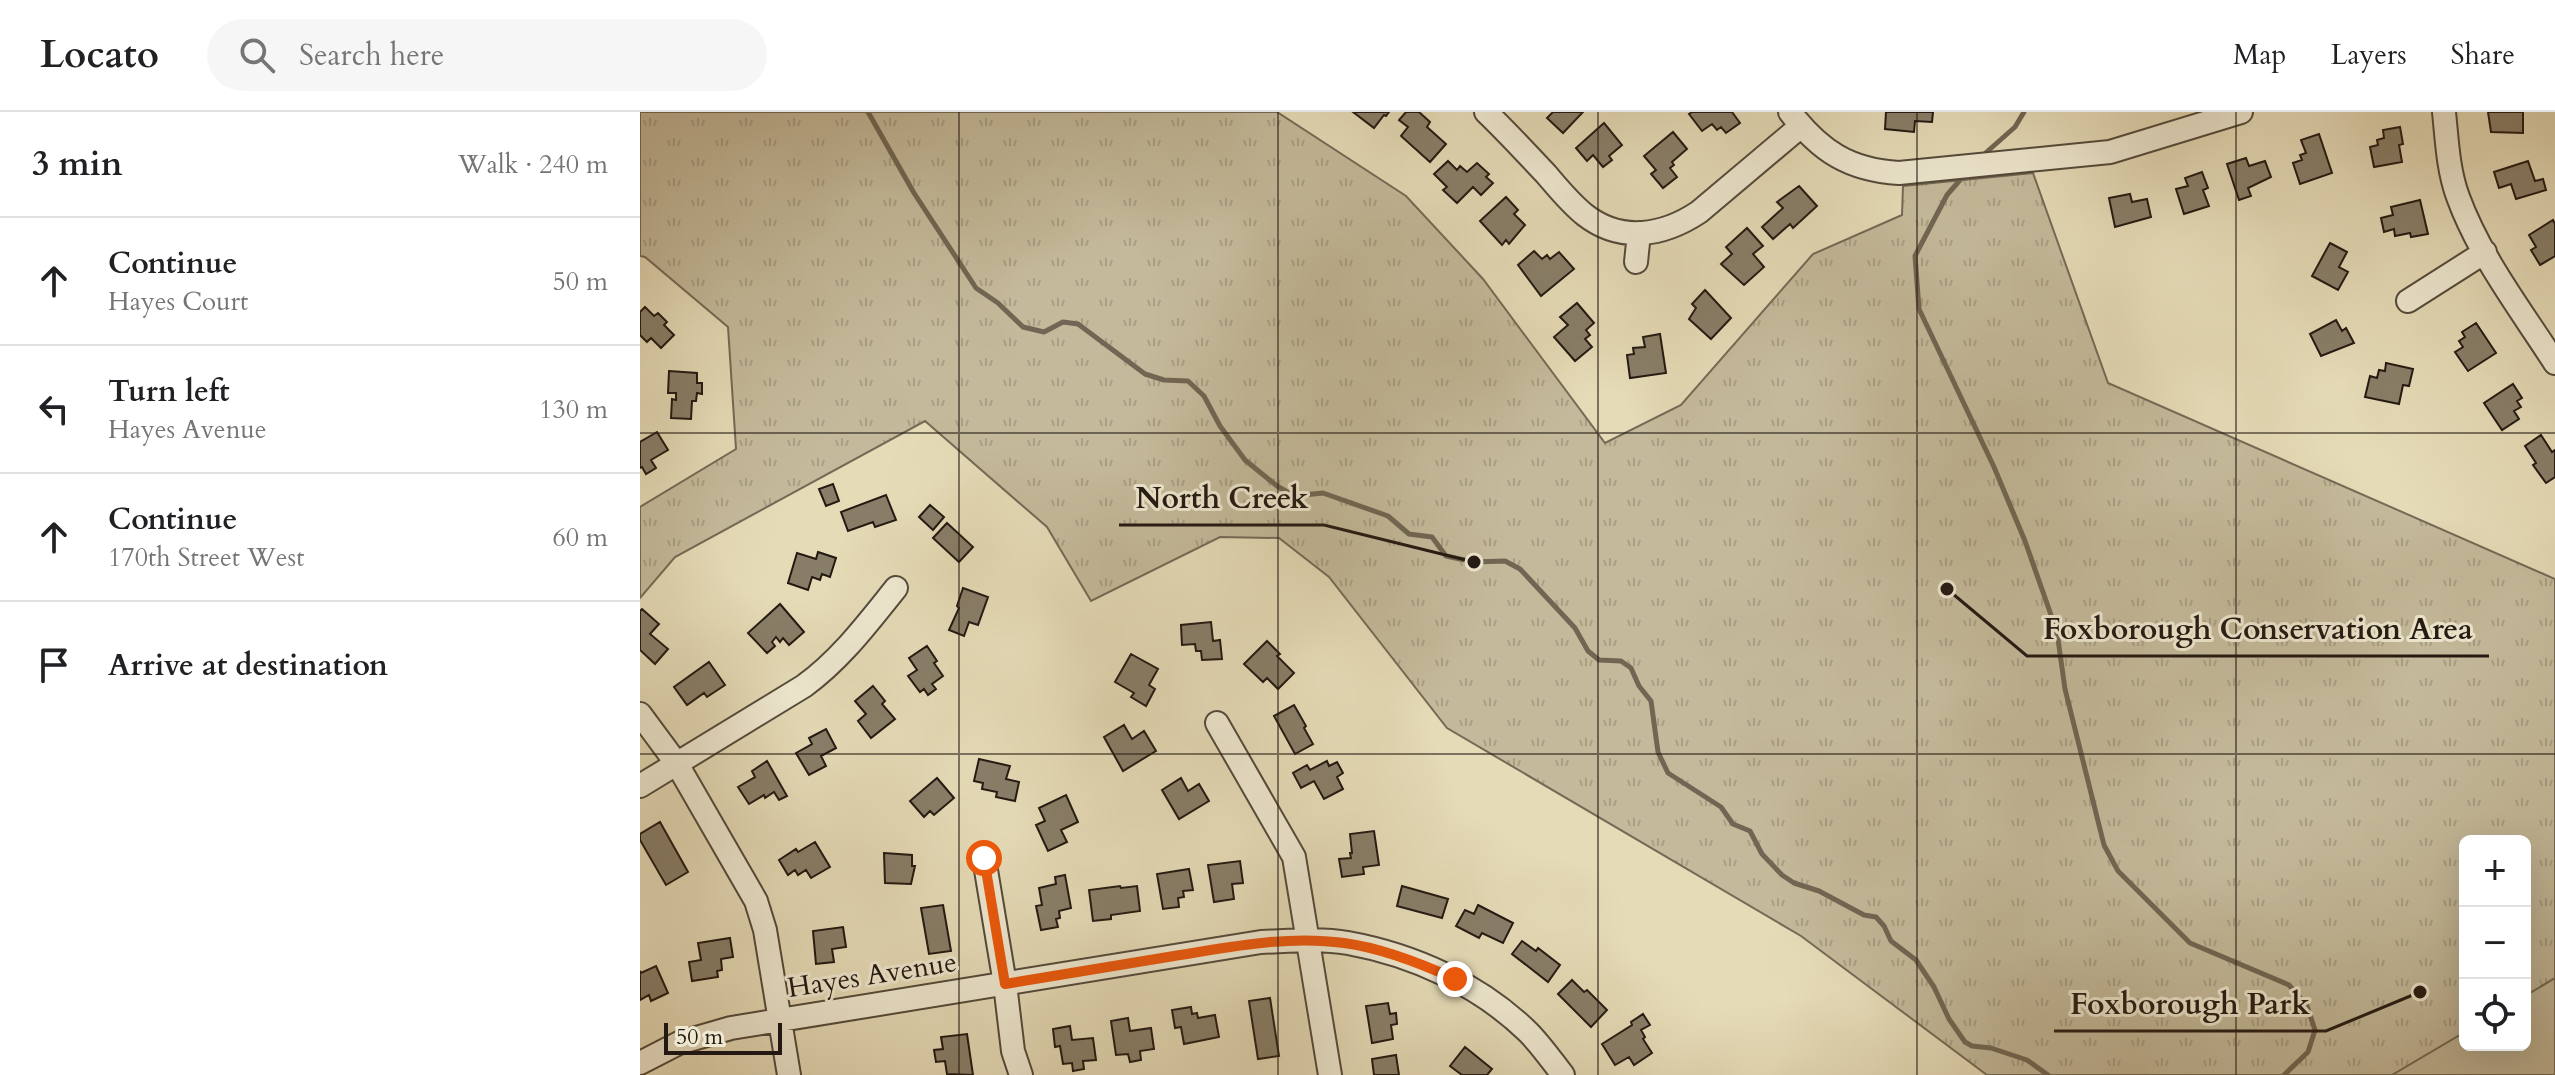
<!DOCTYPE html>
<html lang="en">
<head>
<meta charset="utf-8">
<style>
  :root { --surface:#fff; --page:#f6f6f6; --text:#202124; --muted:#757577; --line:#e0e0e0 }
  body { margin:0; font-family:Cardo,serif; background:var(--page); color:var(--text) }
  .controls { position:absolute; right:24px; bottom:24px; display:grid; overflow:hidden; border-radius:12px; box-shadow:0 8px 32px #0002 }
  .controls button { width:72px; height:72px; display:grid; place-items:center; padding:0; border:0; border-bottom:2px solid var(--line); background:var(--surface); color:var(--text); font:40px sans-serif }
  .scale { position:absolute; left:24px; bottom:20px; width:118px; box-sizing:border-box; padding-left:8px; border:4px solid #231912; border-top:0; font-size:22px; line-height:28px; white-space:nowrap; color:#231912; -webkit-text-stroke:6px #eee8d0; paint-order:stroke }
  .stop { position:absolute; width:24px; height:24px; margin:-18px; border:6px solid #ea580c; border-radius:50%; background:#fff }
  .stop.end { background:#ea580c; border-color:#fff; box-shadow:0 2px 8px #0008 }
  .list { margin:0; padding:0; list-style:none }
  h2 { display:flex; justify-content:space-between; align-items:center; height:104px; margin:0; padding:0 32px; font-size:34px }
  h2 small { font-size:26px; font-weight:400; color:var(--muted) }
  .list li { display:grid; grid-template-columns:52px 1fr auto; gap:24px; align-items:center; box-sizing:border-box; height:128px; padding:0 32px; border-top:2px solid var(--line) }
  .list b { display:block; font-size:30px; white-space:nowrap }
  .list p { margin:0; font-size:26px; white-space:nowrap; color:var(--muted) }
  .list em { font-size:26px; font-style:normal; color:var(--muted) }
  .icon { flex:none; width:44px; height:44px; fill:none; stroke:currentColor; stroke-width:2; stroke-linecap:round; stroke-linejoin:round }
  .map { position:relative; flex:none; width:1915px; height:963px; overflow:hidden }
  header { display:flex; align-items:center; gap:48px; box-sizing:border-box; height:112px; padding:0 40px; background:var(--surface); border-bottom:2px solid var(--line) }
  header strong { font-size:38px }
  nav { display:flex; gap:44px; margin-inline-start:auto; font-size:28px }
  .search { width:560px; height:72px; background:var(--page); display:flex; align-items:center; gap:20px; box-sizing:border-box; padding:0 28px; border-radius:44px; color:var(--muted); font-size:30px }
  main { display:flex }
  aside { flex:1; background:var(--surface) }
  .map>svg:first-child { display:block }
  .park { fill:url(#park-tufts); stroke:#746a56; stroke-width:2; fill-rule:evenodd }
  .pitch { fill:#c4ba9b; stroke:#746a56; stroke-width:2 }
  .lines { fill:none; stroke-linecap:round; stroke-linejoin:round }
  .stream { stroke:#706653; stroke-width:5 }
  .building { fill:#887e68; stroke:#231912; stroke-width:2 }
  .minor-casing { stroke:#544a3b; stroke-width:26 }
  .minor { stroke:#eee8d0; stroke-width:22 }
  .route { stroke:#ea580c; stroke-width:10 }
  .grid { fill:none; stroke:#231912; stroke-width:2; stroke-opacity:0.55 }
  .labels { text-anchor:middle; dominant-baseline:central; stroke-width:6; stroke-linejoin:round; paint-order:stroke }
  .street-label { font-size:28px; fill:#231912; stroke:#eee8d0 }
  .leader { fill:none; stroke:#231912; stroke-width:3 }
  .callout-dot { fill:#231912; stroke:#eee8d0; stroke-width:3 }
  .callout-label { font-size:30px; text-anchor:middle; font-weight:bold; fill:#231912; stroke:#eee8d0; stroke-width:6; stroke-linejoin:round; paint-order:stroke }
</style>
</head>
<body>
<header>
<strong>Locato</strong>
<div class="search"><svg class="icon" aria-label="search" viewBox="0 0 24 24"><circle cx="10" cy="10" r="6"/><path d="M15 15l6 6"/></svg>Search here</div>
<nav><a>Map</a><a>Layers</a><a>Share</a></nav>
</header>
<main>
<aside>
<h2>3 min<small>Walk · 240 m</small></h2>
<ul class="list">
<li><svg class="icon" aria-label="ahead" viewBox="0 0 24 24"><path d="M12 20V5M6 11l6-6 6 6"/></svg><div><b>Continue</b><p>Hayes Court</p></div><em>50 m</em></li>
<li><svg class="icon" aria-label="left" viewBox="0 0 24 24"><path d="M17 20v-9H6M10 6l-5 5 5 5"/></svg><div><b>Turn left</b><p>Hayes Avenue</p></div><em>130 m</em></li>
<li><svg class="icon" aria-label="ahead" viewBox="0 0 24 24"><path d="M12 20V5M6 11l6-6 6 6"/></svg><div><b>Continue</b><p>170th Street West</p></div><em>60 m</em></li>
<li><svg class="icon" aria-label="arrive" viewBox="0 0 24 24"><path d="M6 21V4h12l-3 4 3 4H6"/></svg><div><b>Arrive at destination</b></div></li>
</ul>
</aside>
<div class="map">
<svg width="1915" height="963" viewBox="0 0 1915 963">
  <defs>
    <pattern id="park-tufts" width="24" height="20" patternUnits="userSpaceOnUse" patternTransform="scale(2)"><rect width="24" height="20" fill="#c4ba9b"/><path d="M3 7l-1-3M5 7V3M7 7l1-3M15 17l-1-3M17 17v-4M19 17l1-3" fill="none" stroke="#a89f84"/></pattern>
  </defs>
  <rect width="100%" height="100%" fill="#e5dbb7"/>
  <filter id="stains"><feTurbulence type="fractalNoise" baseFrequency=".0025" numOctaves="4"/><feColorMatrix values="0 0 0 0 .2 0 0 0 0 .09 0 0 0 0 .02 0 0 0 .5 -.17"/></filter>
  <radialGradient id="worn" r=".72"><stop offset=".6" stop-color="#630" stop-opacity="0"/><stop offset="1" stop-color="#630" stop-opacity=".3"/></radialGradient>
  <!-- park -->
  <path class="park" d="M0 0H637L766 84 843 167 965 331 1041 293 1173 142 1262 103 1263 74 1393 61 1468 271 1915 467V963H1347L1161 824 807 616 689 465 639 426 580 425 451 489 407 415 285 309 35 445 0 486V395L96 337 88 215 5 145 0 144ZM1825 729H1885V933H1825Z"/>
  <!-- pitch -->
  <path class="pitch" d="M1915 866V963H1752L1825 920V933H1885V884Z"/>
  <g class="lines">
    <!-- stream -->
    <path class="stream" d="M228 0 274 81 336 176 358 191 383 215 404 220 423 210 438 212 505 262 524 268 548 269 564 284 580 314 605 348 637 374 654 384 683 381 748 404 769 422 792 425 806 444 834 450 865 449 880 457 935 516 948 539 959 548 981 549 991 556 999 574 1011 589 1018 640 1028 661 1081 695 1093 712 1110 719 1122 742 1142 763 1154 771 1179 779 1224 803 1236 805 1244 814 1251 829 1276 848 1294 875 1309 907 1325 930 1332 934 1351 936 1387 948 1408 963
      M1341 45 1375 15 1384 0
      M1320 68 1307 83 1275 144 1279 197 1354 355 1385 429 1417 520 1425 577 1464 733 1478 759 1550 831 1649 873 1667 894 1675 918 1668 940 1644 963"/>
  </g>
  <!-- building -->
  <path class="building" d="M713 0H749L746 4 744 3 734 16Z
    M766 0H779L790 10 787 15 806 32 790 50 761 24 768 15 759 8Z
    M913 0H943L923 21 907 6Z
    M1052 0H1092L1100 11 1086 21 1081 15 1077 18 1072 12 1062 19 1049 2Z
    M1246 0H1293L1292 10 1275 9 1274 20 1245 17Z
    M1848 0H1883V21L1851 20Z
    M964 11 982 33 969 44 972 48 963 55 953 43 947 49 936 36Z
    M1760 15 1763 32 1759 33 1762 50 1734 55 1730 35 1738 33 1737 28 1744 26 1743 18Z
    M1033 20 1047 37 1032 50 1034 53 1030 56 1037 65 1023 76 1011 62 1016 58 1004 44Z
    M1679 22 1692 61 1660 72 1653 51 1662 48 1660 43 1666 41 1661 28Z
    M1606 46 1609 54 1625 49 1631 65 1608 76 1611 84 1599 88 1587 52Z
    M808 49 817 58 820 54 827 60 837 51 849 62 846 65 853 71 841 83 833 75 817 91 803 78 807 75 794 62Z
    M1888 49 1895 69 1903 67 1906 78 1876 87 1871 72 1859 76 1854 60Z
    M1562 60 1568 76 1563 78 1569 94 1544 102 1536 77 1548 74 1545 66Z
    M1159 74 1177 94 1153 116 1150 112 1133 127 1122 115 1143 96 1137 90Z
    M1490 82 1492 90 1507 87 1511 105 1475 115 1469 86Z
    M866 85 878 98 874 102 885 113 869 132 866 128 862 133 840 109Z
    M1780 88 1788 122 1771 125 1770 121 1755 124 1754 117 1744 120 1741 106 1753 103 1751 95Z
    M1913 108 1915 112V144L1900 153 1891 138 1896 135 1889 123Z
    M1107 116 1123 134 1113 142 1124 155 1104 173 1081 152 1092 142 1086 135Z
    M1690 131 1707 140 1699 155 1708 160 1698 178 1672 164Z
    M894 139 902 147 907 143 910 147 919 140 934 157 901 184 878 153Z
    M1065 178 1091 206 1071 227 1049 207 1056 196 1052 192Z
    M937 191 954 211 946 218 950 223 945 227 952 235 935 249 914 225 928 213 920 205Z
    M5 195 14 204 18 201 27 210 24 213 34 223 21 236 11 226 7 230 0 223V200Z
    M1696 208 1702 219 1706 216 1714 231 1681 244 1670 222Z
    M1836 211 1856 241 1828 259 1815 240 1823 235 1819 229 1825 225 1822 220Z
    M1020 222 1026 261 990 266 987 243 994 242 993 236 1005 235 1003 225Z
    M1746 251 1773 257 1769 274 1763 273 1759 292 1725 285 1730 264 1737 266 1739 258 1745 259Z
    M29 259 57 261V271H62V282L57 281 56 289H52L51 307 31 306 32 287 36 288V281H28Z
    M1873 272 1882 286 1877 289 1881 295 1874 299 1879 307 1862 318 1844 291Z
    M17 320 28 338 11 348 16 356 6 362 2 355 0 356V330Z
    M1901 323 1912 340 1915 338V365L1906 371 1893 353 1896 351 1885 334Z
    M193 372 199 389 186 394 179 377Z
    M246 383 256 408 235 415 233 410 208 419 201 400Z
    M290 393 304 405 293 418 279 405Z
    M307 411 333 435 319 450 293 426Z
    M178 440 196 446 190 465 182 462 180 468 172 465 168 478 148 471 157 441 176 447Z
    M323 476 348 485 338 513 329 510 324 524 309 518 319 496 317 494Z
    M140 492 164 520 149 533 143 526 140 530 136 525 132 530 135 534 127 541 108 521Z
    M2 497 19 512 10 522 28 537 15 552 0 538V499Z
    M571 510 573 529 580 528 582 547 562 548 561 539H556L555 532 542 533 541 513Z
    M627 529 640 542 637 544 654 561 638 577 627 566 623 570 604 552Z
    M287 534 297 549 294 551 303 564 292 572 296 577 288 583 284 577 280 580 268 564 277 558 269 546Z
    M491 542 518 557 509 573 515 577 506 594 491 585 494 581 475 570Z
    M69 550 85 573 67 585 64 581 47 593 34 575Z
    M233 574 245 589 242 592 255 607 231 626 218 609 226 602 215 589Z
    M654 593 666 614 664 616 673 632 655 642 634 604Z
    M484 613 492 627 504 619 516 639 483 659 464 625Z
    M186 617 196 636 181 644 186 654 169 663 156 641 172 632 169 626Z
    M339 647 370 654 366 667 379 670 375 689 356 685 357 680 342 677 343 671 334 669Z
    M127 649 147 684 139 688 134 680 125 686 124 683 109 692 98 675 115 665 112 659Z
    M687 649 689 654 697 650 703 661 697 665 703 677 684 687 674 669 661 676 653 661 667 653 670 658Z
    M297 666 314 686 294 703 290 699 284 705 270 689Z
    M541 666 548 679 559 672 569 689 539 707 522 678Z
    M426 683 438 710 421 718 427 730 408 739 396 713 405 709 399 696Z
    M20 710 48 760 26 773 0 728V722Z
    M734 719 739 753 723 755 724 762 702 765 699 747 711 746 710 741H712L710 722Z
    M175 730 190 755 171 766 166 758 158 763 155 758 148 763 139 748 156 737 158 740Z
    M244 741 272 743V754H275L271 772 245 771Z
    M600 749 603 771 592 772 594 787 574 790 568 753Z
    M549 757 553 778 543 779 544 785 538 786 539 795 523 797 517 762Z
    M425 763 431 796 419 799 420 806 416 807 418 815 401 818 396 794 402 793 399 776 416 772 415 765Z
    M480 774 481 776 497 774 500 799 471 803V807L453 809 449 778Z
    M762 774 808 787 802 806 757 794Z
    M303 793 311 839 289 842 281 796Z
    M838 793 873 811 863 831 842 821 839 826 816 814 825 798 834 802Z
    M203 815 206 835 192 837 194 850 176 852 173 819Z
    M90 826 93 845 81 847 82 858 77 859 78 865 52 869 49 850 61 848 58 831Z
    M882 829 896 839 898 836 920 853 908 870 872 842Z
    M16 854 28 881 11 889 9 883 0 888V859L1 861Z
    M932 868 944 880 947 878 967 898 951 915 918 882Z
    M630 886 639 944 618 947 609 889Z
    M748 891 750 902 756 901 757 912 751 913 753 927 732 931 726 894Z
    M551 895 552 902 557 901 558 906 575 903 579 925 544 932 541 915 535 916 532 898Z
    M1003 902 1010 913 1001 918 1005 925 1003 927 1012 941 994 953 989 945 975 953 962 932 992 913 991 910Z
    M488 906 490 919 511 916 514 937 500 939 501 948 490 950 488 942 476 943 471 909Z
    M430 914 432 928 453 926 456 948 443 949 444 957 433 959 432 951 423 952 420 934 415 935 413 917Z
    M327 922 333 963 307 962 305 949 296 950 294 938 303 937 301 925Z
    M825 935 852 957 847 963H822L810 954Z
    M756 943 759 963H734L732 947Z"/>
  <g class="lines">
    <defs>
      <path id="minor" d="M846 0C867 20 886 41 906 62 918 76 930 91 945 103 981 131 1023 124 1059 100L1161 14
        M1150 0C1180 39 1209 58 1259 61L1470 40 1601 0
        M1804 0C1807 29 1808 58 1818 85 1840 145 1881 198 1915 251
        M996 150 999 121
        M1768 189 1845 140
        M0 602 37 652 116 789 125 818 149 963
        M577 611 654 745 690 963
        M0 674 164 574C201 547 227 512 256 476
        M344 746 365 872 373 939 381 963
        M0 951 39 931 91 916 621 830C650 829 679 826 708 831 774 843 840 873 888 920 901 933 912 949 923 963"/>
    </defs>
    <!-- minor casing -->
    <use href="#minor" class="minor-casing"/>
    <!-- minor -->
    <use href="#minor" class="minor"/>
  </g>
  <g class="lines">
    <!-- route -->
    <path class="route" d="M344 746 365 872C421 863 478 853 534 844 591 835 647 823 704 831 742 836 780 851 815 867"/>
  </g>
  <!-- grid -->
  <path class="grid" d="M319 0V963M638 0V963M958 0V963M1277 0V963M1596 0V963M0 321H1915M0 642H1915"/>
  <g class="labels">
    <!-- street labels -->
    <g class="street-label">
      <text transform="translate(232 863) rotate(-9)">Hayes Avenue</text>
    </g>
  </g>
  <!-- callouts -->
  <path class="leader" d="M834 450L684 413H479M1307 477L1387 544H1849M1780 880L1686 919H1414"/>
  <g class="callout-dot">
    <circle cx="834" cy="450" r="8"/>
    <circle cx="1307" cy="477" r="8"/>
    <circle cx="1780" cy="880" r="8"/>
  </g>
  <g class="callout-label">
    <text x="582" y="396">North Creek</text>
    <text x="1618" y="527">Foxborough Conservation Area</text>
    <text x="1550" y="902">Foxborough Park</text>
  </g>
  <rect width="100%" height="100%" filter="url(#stains)"/>
  <rect width="100%" height="100%" fill="url(#worn)"/>
</svg>
<div class="controls">
<button>+</button>
<button>−</button>
<button><svg class="icon" aria-label="locate" viewBox="0 0 24 24"><circle cx="12" cy="12" r="6"/><path d="M12 2v4M12 18v4M2 12h4M18 12h4"/></svg></button>
</div>
<div class="scale">50 m</div>
<div class="stop" style="left:344px;top:746px"></div>
<div class="stop end" style="left:815px;top:867px"></div>
</div>
</main>
</body>
</html>
